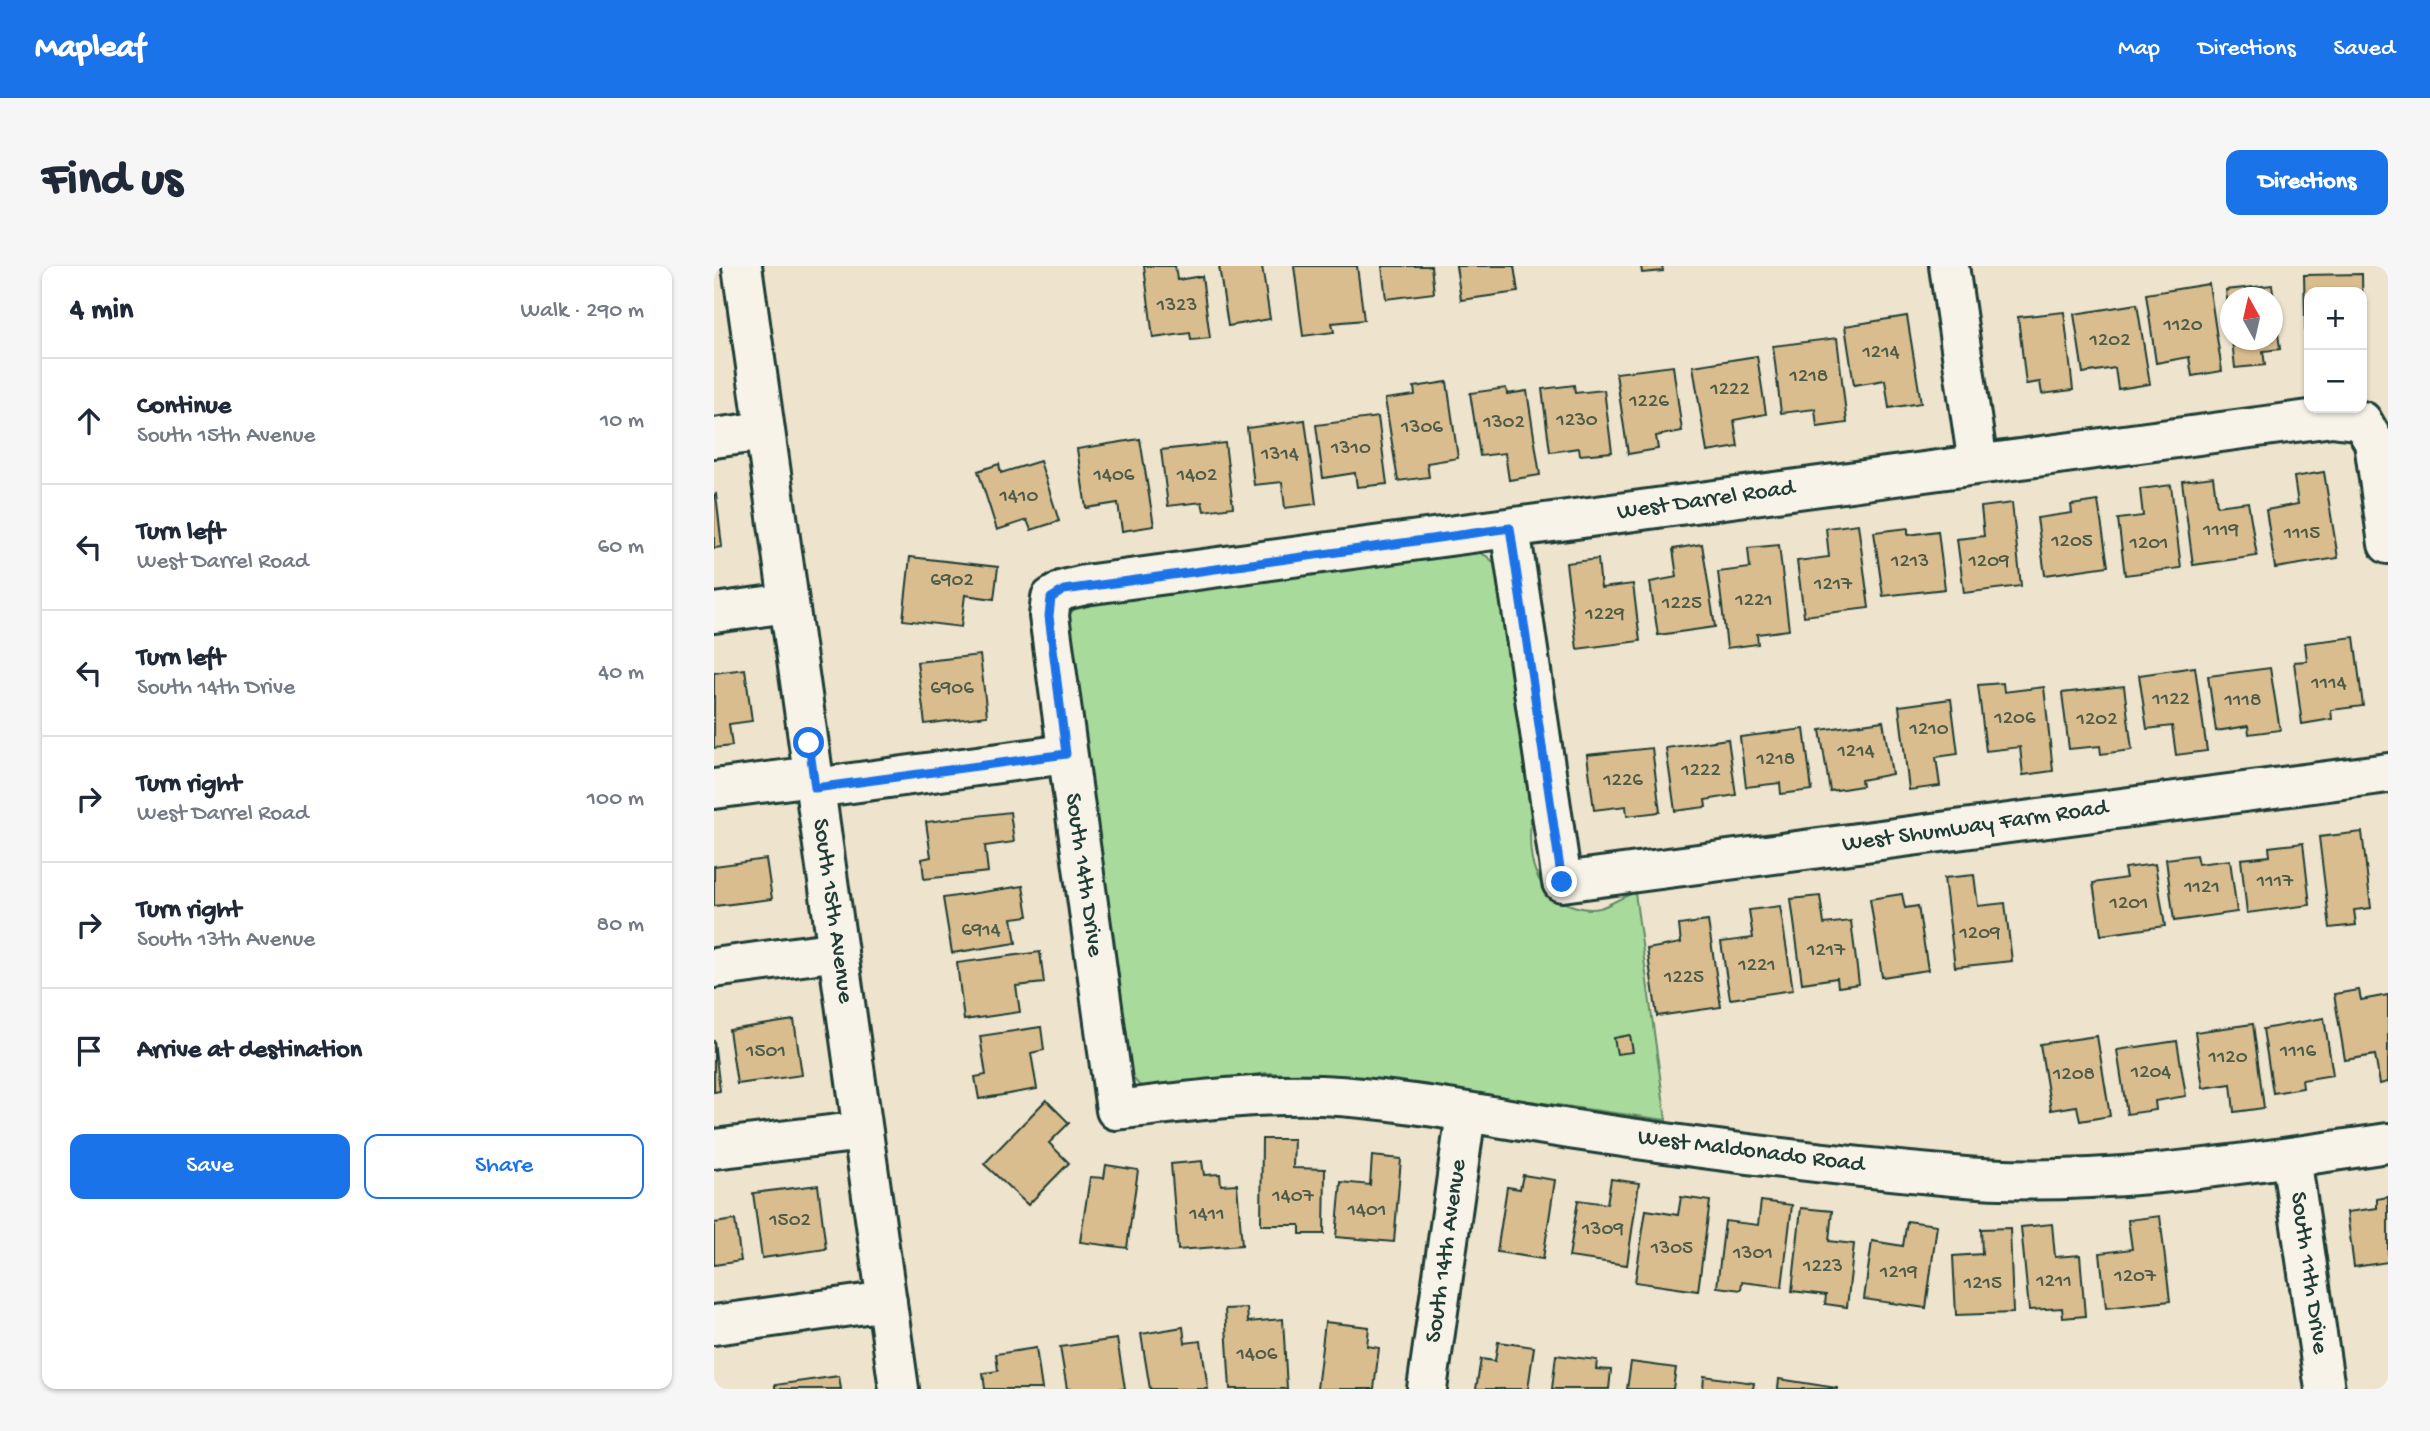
<!DOCTYPE html>
<html lang="en">
<head>
<meta charset="utf-8">
<style>
  :root { --surface:#fff; --page:#f6f6f7; --text:#1f2937; --muted:#747a83; --line:#e0e1e3; --accent:#1a73e8 }
  body { margin:0; font-family:"Gochi Hand",sans-serif; background:var(--page); color:var(--text) }
  .controls { position:absolute; right:21px; top:21px; display:grid; overflow:hidden; border-radius:14px; box-shadow:0 2px 5px #0004 }
  .controls button { width:63px; height:63px; display:grid; place-items:center; padding:0; border:0; border-bottom:2px solid var(--line); background:var(--surface); color:var(--text); font:35px sans-serif }
  .compass { position:absolute; left:1506px; top:21px; width:63px; height:63px; border-radius:50%; background:var(--surface); box-shadow:0 2px 5px #0004; rotate:352deg }
  .stop { position:absolute; width:21px; height:21px; margin:-16px; border:5px solid #1a73e8; border-radius:50%; background:#fff }
  .stop.end { background:#1a73e8; border-color:#fff; box-shadow:0 2px 7px #0008 }
  .list { margin:0; padding:0; list-style:none }
  h2 { display:flex; justify-content:space-between; align-items:center; height:91px; margin:0; padding:0 28px; font-size:30px }
  h2 small { font-size:23px; font-weight:400; color:var(--muted) }
  .list li { display:grid; grid-template-columns:46px 1fr auto; gap:21px; align-items:center; box-sizing:border-box; height:126px; padding:0 28px; border-top:2px solid var(--line) }
  .list b { display:block; font-size:26px; white-space:nowrap }
  .list p { margin:0; font-size:23px; white-space:nowrap; color:var(--muted) }
  .list em { font-size:23px; font-style:normal; color:var(--muted) }
  .actions { display:flex; gap:14px; padding:21px 28px }
  .actions a { flex:1; padding:16px 0; border:2px solid var(--accent); border-radius:14px; text-align:center; font-size:24px; color:var(--accent) }
  .actions .main { background:var(--accent); color:#fff }
  .icon { flex:none; width:38px; height:38px; fill:none; stroke:currentColor; stroke-width:2; stroke-linecap:round; stroke-linejoin:round }
  .map { position:relative; flex:none; width:1674px; height:1123px; overflow:hidden; border-radius:14px }
  header { display:flex; align-items:center; gap:42px; box-sizing:border-box; height:98px; padding:0 35px; background:var(--accent); color:#fff }
  header strong { font-size:33px }
  nav { display:flex; gap:38px; margin-inline-start:auto; font-size:24px }
  .intro { display:flex; align-items:center; justify-content:space-between; box-sizing:border-box; height:168px; padding:0 42px }
  h1 { margin:0; font-size:49px }
  .button { padding:18px 32px; border-radius:14px; background:var(--accent); color:#fff; font-size:24px; font-weight:700 }
  main { display:flex; gap:42px; padding:0 42px }
  aside { flex:1; background:var(--surface); border-radius:14px; box-shadow:0 2px 5px #0004 }
  .map>svg:first-child { display:block }
  .green { fill:#a8da9b; stroke:#648c68; stroke-width:2 }
  .building { fill:#dabd8e; stroke:#1f3d34; stroke-width:2 }
  .lines { fill:none; stroke-linecap:round; stroke-linejoin:round }
  .minor-casing { stroke:#1f3d34; stroke-width:44 }
  .minor { stroke:#f7f3e8; stroke-width:38 }
  .route { stroke:#1a73e8; stroke-width:9 }
  .labels { text-anchor:middle; dominant-baseline:central; stroke-width:5; stroke-linejoin:round; paint-order:stroke }
  .number-label { font-size:21px; fill:#4e5d4a }
  .street-label { font-size:24px; fill:#1f3d34; stroke:#f7f3e8 }
</style>
</head>
<body>
<header>
<strong>Mapleaf</strong>
<nav><a>Map</a><a>Directions</a><a>Saved</a></nav>
</header>
<div class="intro"><h1>Find us</h1><a class="button">Directions</a></div>
<main>
<aside>
<h2>4 min<small>Walk · 290 m</small></h2>
<ul class="list">
<li><svg class="icon" aria-label="ahead" viewBox="0 0 24 24"><path d="M12 20V5M6 11l6-6 6 6"/></svg><div><b>Continue</b><p>South 15th Avenue</p></div><em>10 m</em></li>
<li><svg class="icon" aria-label="left" viewBox="0 0 24 24"><path d="M17 20v-9H6M10 6l-5 5 5 5"/></svg><div><b>Turn left</b><p>West Darrel Road</p></div><em>60 m</em></li>
<li><svg class="icon" aria-label="left" viewBox="0 0 24 24"><path d="M17 20v-9H6M10 6l-5 5 5 5"/></svg><div><b>Turn left</b><p>South 14th Drive</p></div><em>40 m</em></li>
<li><svg class="icon" aria-label="right" viewBox="0 0 24 24"><path d="M7 20v-9h11M14 6l5 5-5 5"/></svg><div><b>Turn right</b><p>West Darrel Road</p></div><em>100 m</em></li>
<li><svg class="icon" aria-label="right" viewBox="0 0 24 24"><path d="M7 20v-9h11M14 6l5 5-5 5"/></svg><div><b>Turn right</b><p>South 13th Avenue</p></div><em>80 m</em></li>
<li><svg class="icon" aria-label="arrive" viewBox="0 0 24 24"><path d="M6 21V4h12l-3 4 3 4H6"/></svg><div><b>Arrive at destination</b></div></li>
</ul>
<div class="actions"><a class="main">Save</a><a>Share</a></div>
</aside>
<div class="map">
<svg width="1674" height="1123" viewBox="0 0 1674 1123">
  <rect width="100%" height="100%" fill="#eee3cd"/>
  <filter id="ink" filterUnits="userSpaceOnUse"><feTurbulence type="fractalNoise" baseFrequency=".0143" numOctaves="2"/><feDisplacementMap in="SourceGraphic" scale="14" xChannelSelector="R" yChannelSelector="G"/><feConvolveMatrix kernelMatrix="1 2 1 2 8 2 1 2 1" color-interpolation-filters="sRGB"/></filter>
  <g filter="url(#ink)">
    <!-- green -->
    <path class="green" d="M756 285C770 287 778 291 783 304L817 551C814 585 816 619 849 636 860 641 874 645 886 642 898 638 909 630 921 627L952 854 642 811 552 807 441 823 425 819 414 806 352 351 365 339Z"/>
    <!-- building -->
    <path class="building" d="M430 0H461L463 14 488 10 496 72 477 74 476 67 439 72Z
      M505 0H548L556 53 514 60Z
      M580 0H643L650 54 618 57 620 66 589 70Z
      M668 0H717L720 27 672 33Z
      M742 0H800L804 26 747 34Z
      M927 0H948L949 5 928 7Z
      M1648 8 1649 67 1648 26H1595V93H1592L1590 9Z
      M1495 18 1508 105 1478 110 1475 91 1442 97 1432 28Z
      M1558 19 1566 83 1549 85 1551 99 1521 102 1518 74H1559V32H1517V65L1512 24Z
      M1423 38 1436 118 1404 123 1401 102 1369 107 1360 48Z
      M1350 46 1359 124 1328 128 1326 116 1312 118 1304 51Z
      M1193 50 1207 137 1175 142 1171 114 1140 119 1131 60Z
      M1123 72 1133 157 1103 161 1101 143 1067 147 1059 80Z
      M1043 90 1052 148 1020 154 1024 181 993 186 979 100Z
      M959 100 968 165 942 170 944 183 914 188 902 107Z
      M733 116 744 192 713 197 715 211 684 215 671 133 701 129 700 121Z
      M860 119 861 127 890 124 898 186 866 189 865 182 836 186 828 123Z
      M792 122 793 128 813 125 826 209 795 214 791 187 766 190 756 127Z
      M664 151 673 218 643 221 641 207 609 212 602 159Z
      M591 154 602 238 571 242 568 216 540 219 533 162Z
      M426 173 440 260 408 265 404 237 372 242 363 183Z
      M511 177 519 241 490 245 488 236 454 240 447 184Z
      M326 195 345 255 317 264 313 254 283 264 264 205 285 198 287 207Z
      M1610 206 1624 292 1561 302 1552 244 1584 238 1580 211Z
      M1499 211 1503 240 1534 236 1543 290 1479 299 1468 215Z
      M1457 219 1467 302 1411 309 1404 253 1429 250 1426 223Z
      M2 228 8 281 0 282V229Z
      M1384 235 1394 300 1331 309 1323 252 1358 247 1357 239Z
      M1298 237 1307 320 1250 327 1243 273 1270 270 1267 241Z
      M1144 258 1155 342 1090 350 1083 295 1115 291 1112 262Z
      M1194 262V269L1224 265 1231 323 1169 330 1160 266Z
      M988 278 1001 361 944 369 936 316 963 311 959 283Z
      M1065 279 1075 364 1043 368 1044 378 1013 382 1004 306 1036 302 1034 282Z
      M196 291 284 301 280 333 251 329 247 361 189 354Z
      M884 293 887 322 919 318 926 375 863 383 852 297Z
      M1640 371 1649 440 1617 444 1618 453 1588 458 1580 396 1593 395 1591 377Z
      M266 389 273 450 211 458 203 396Z
      M1481 401 1493 485 1462 489 1458 460 1433 463 1425 409Z
      M1556 402 1566 464 1535 468 1534 460 1502 465 1494 410Z
      M31 403 38 455 15 458 18 480 0 482V407Z
      M1289 417 1290 426 1330 421 1339 505 1309 509 1306 481 1272 485 1264 419Z
      M1410 420 1418 484 1387 488 1386 480 1355 483 1348 427Z
      M1237 433 1244 488 1222 491 1226 520 1195 524 1185 440Z
      M1169 455 1178 508 1147 514 1148 520 1116 525 1106 464Z
      M1090 463 1098 524 1067 528 1066 517 1032 521 1026 471Z
      M1014 473 1022 529 991 534 992 541 961 545 952 482Z
      M938 482 946 546 913 550 912 540 880 544 873 489Z
      M296 546 300 576 271 580 274 606 210 613 208 593 217 591 212 556Z
      M1648 566 1657 642 1640 644 1642 659 1616 662 1605 571Z
      M1589 577 1596 639 1533 647 1527 593 1556 590 1555 581Z
      M1482 589 1484 598 1516 594 1523 646 1460 655 1452 593Z
      M52 593 58 633 0 640V600Z
      M1441 598 1451 660 1387 669 1379 617 1412 612 1410 602Z
      M1260 609 1264 640 1291 637 1298 695 1241 701 1230 612Z
      M309 620 314 650 298 652 302 677 238 687 229 632Z
      M1188 628 1191 642 1204 640 1214 704 1168 711 1156 633Z
      M1106 630 1110 658 1137 655 1145 718 1124 721 1123 712 1088 717 1077 633Z
      M1066 640 1079 724 1016 733 1007 676 1039 672 1035 644Z
      M994 655 1007 741 943 750 933 683 967 677 965 659Z
      M326 686 330 717 302 720 306 746 250 754 243 697Z
      M1645 724 1647 734 1674 729V816L1666 818 1661 789 1631 794 1620 728Z
      M1610 752 1619 809 1588 814 1589 822 1559 827 1549 763Z
      M80 754 88 809 23 818 15 764Z
      M1539 758 1550 842 1520 846 1517 818 1489 822 1481 766Z
      M327 761 330 784 317 787 323 823 265 833 261 811 272 809 266 770Z
      M916 769 919 786 903 788 900 772Z
      M1383 770 1396 850 1366 855 1363 840 1337 844 1326 778Z
      M0 774 6 825 0 826Z
      M1463 775 1472 830 1441 835 1442 844 1413 848 1403 784Z
      M332 834 355 857 335 877 355 897 314 939 270 898Z
      M548 873H580L579 902 611 903 610 968H586V959H547Z
      M658 890 687 893 680 976 622 971 627 916 656 919Z
      M488 895 490 909 506 908 507 919 523 918 528 979 464 984 457 898Z
      M392 899 424 904 413 982 366 976 376 911 390 912Z
      M809 909 841 914 829 993 783 986 793 921 806 923Z
      M897 913 925 917 913 999 855 991 864 934 893 938Z
      M104 919 112 983 48 992 39 927Z
      M967 931 996 935 984 1025 921 1016 932 944 964 949Z
      M1674 931V996L1640 1001 1633 946 1663 942V933Z
      M1047 935 1078 939 1068 1021 1028 1016 1027 1024 1003 1021 1011 955 1044 959Z
      M1087 942 1118 945 1115 975 1140 978 1133 1041 1111 1038 1112 1029 1078 1025Z
      M1446 950 1456 1035 1392 1042 1386 987 1418 983 1414 954Z
      M21 954 27 995 0 999V957Z
      M1193 955 1223 959 1212 1042 1150 1033 1158 975 1189 980Z
      M1338 958 1341 991 1366 989 1371 1050 1349 1052 1348 1042 1315 1044 1307 961Z
      M1296 962 1299 1047 1242 1049 1239 990 1268 988 1267 963Z
      M533 1042 534 1056 569 1053 573 1123H516L511 1043Z
      M611 1056 655 1061 653 1080 665 1082 660 1123H603Z
      M469 1061 471 1077 487 1075 494 1123H436L427 1068Z
      M403 1073 411 1123H353L346 1081Z
      M784 1076 820 1081 814 1123H762L767 1093 781 1095Z
      M322 1082 328 1123H271L269 1107 284 1105 282 1088Z
      M842 1089 883 1094 882 1103 897 1104 895 1123H838Z
      M917 1096 962 1102 959 1123H913Z
      M125 1110 127 1123H61V1119Z
      M990 1110 1040 1117 1039 1123H989Z
      M1065 1113 1123 1122V1123H1064Z"/>
    <g class="lines">
      <defs>
        <path id="minor" d="M28 0 185 1123
          M1235 0 1264 198
          M0 172 51 165
          M796 262 848 616 1674 507
          M1674 278 1660 176 1648 155 1618 151 371 319 350 324 337 332 335 350 402 844C470 836 538 827 607 829 692 833 778 851 862 864 987 883 1113 899 1239 910 1379 923 1535 897 1674 877
          M0 347 75 337
          M101 522 352 488
          M0 523 99 510
          M0 702 124 685
          M0 883 149 865
          M1577 891 1611 1123
          M0 1059 173 1035
          M713 1123 752 847"/>
      </defs>
      <!-- minor casing -->
      <use href="#minor" class="minor-casing"/>
      <!-- minor -->
      <use href="#minor" class="minor"/>
    </g>
  </g>
  <g class="lines" filter="url(#ink)">
    <!-- route -->
    <path class="route" d="M95 477 101 522 352 488 335 350 337 332 350 324 796 262 848 616"/>
  </g>
  <g class="labels">
    <!-- number labels -->
    <g class="number-label">
      <text x="463" y="40">1323</text>
      <text x="1469" y="60">1120</text>
      <text x="1396" y="75">1202</text>
      <text x="1167" y="87">1214</text>
      <text x="1095" y="111">1218</text>
      <text x="1016" y="124">1222</text>
      <text x="935" y="136">1226</text>
      <text x="863" y="155">1230</text>
      <text x="790" y="157">1302</text>
      <text x="708" y="162">1306</text>
      <text x="637" y="183">1310</text>
      <text x="566" y="189">1314</text>
      <text x="400" y="210">1406</text>
      <text x="483" y="210">1402</text>
      <text x="305" y="231">1410</text>
      <text x="1507" y="265">1119</text>
      <text x="1588" y="268">1115</text>
      <text x="1358" y="276">1205</text>
      <text x="1435" y="278">1201</text>
      <text x="1196" y="296">1213</text>
      <text x="1275" y="296">1209</text>
      <text x="238" y="315">6902</text>
      <text x="1119" y="319">1217</text>
      <text x="1040" y="335">1221</text>
      <text x="968" y="338">1225</text>
      <text x="891" y="349">1229</text>
      <text x="1615" y="418">1114</text>
      <text x="238" y="423">6906</text>
      <text x="1457" y="434">1122</text>
      <text x="1529" y="435">1118</text>
      <text x="1301" y="453">1206</text>
      <text x="1383" y="454">1202</text>
      <text x="1215" y="464">1210</text>
      <text x="1142" y="486">1214</text>
      <text x="1062" y="494">1218</text>
      <text x="987" y="505">1222</text>
      <text x="909" y="515">1226</text>
      <text x="1561" y="616">1117</text>
      <text x="1488" y="622">1121</text>
      <text x="1415" y="638">1201</text>
      <text x="267" y="665">6914</text>
      <text x="1266" y="668">1209</text>
      <text x="1112" y="685">1217</text>
      <text x="1043" y="700">1221</text>
      <text x="970" y="712">1225</text>
      <text x="52" y="786">1501</text>
      <text x="1584" y="786">1116</text>
      <text x="1514" y="792">1120</text>
      <text x="1437" y="807">1204</text>
      <text x="1360" y="809">1208</text>
      <text x="579" y="931">1407</text>
      <text x="653" y="945">1401</text>
      <text x="493" y="949">1411</text>
      <text x="76" y="955">1502</text>
      <text x="889" y="964">1309</text>
      <text x="958" y="983">1305</text>
      <text x="1039" y="988">1301</text>
      <text x="1109" y="1001">1223</text>
      <text x="1185" y="1007">1219</text>
      <text x="1421" y="1011">1207</text>
      <text x="1340" y="1016">1211</text>
      <text x="1269" y="1018">1215</text>
      <text x="543" y="1089">1406</text>
    </g>
    <!-- street labels -->
    <g class="street-label">
      <text transform="translate(992 235) rotate(-8)">West Darrel Road</text>
      <text transform="translate(1261 561) rotate(-8)">West Shumway Farm Road</text>
      <text transform="translate(369 609) rotate(82)">South 14th Drive</text>
      <text transform="translate(118 645) rotate(82)">South 15th Avenue</text>
      <text transform="translate(1037 886) rotate(7)">West Maldonado Road</text>
      <text transform="translate(733 985) rotate(-82)">South 14th Avenue</text>
      <text transform="translate(1594 1007) rotate(82)">South 11th Drive</text>
    </g>
  </g>
</svg>
<div class="controls">
<button>+</button>
<button>−</button>
</div>
<svg class="compass" viewBox="-18 -18 36 36"><path d="M0-13l5 13h-10z" fill="#e53935"/><path d="M0 13l5-13h-10z" fill="#747a83"/></svg>
<div class="stop" style="left:95px;top:477px"></div>
<div class="stop end" style="left:848px;top:616px"></div>
</div>
</main>
</body>
</html>
